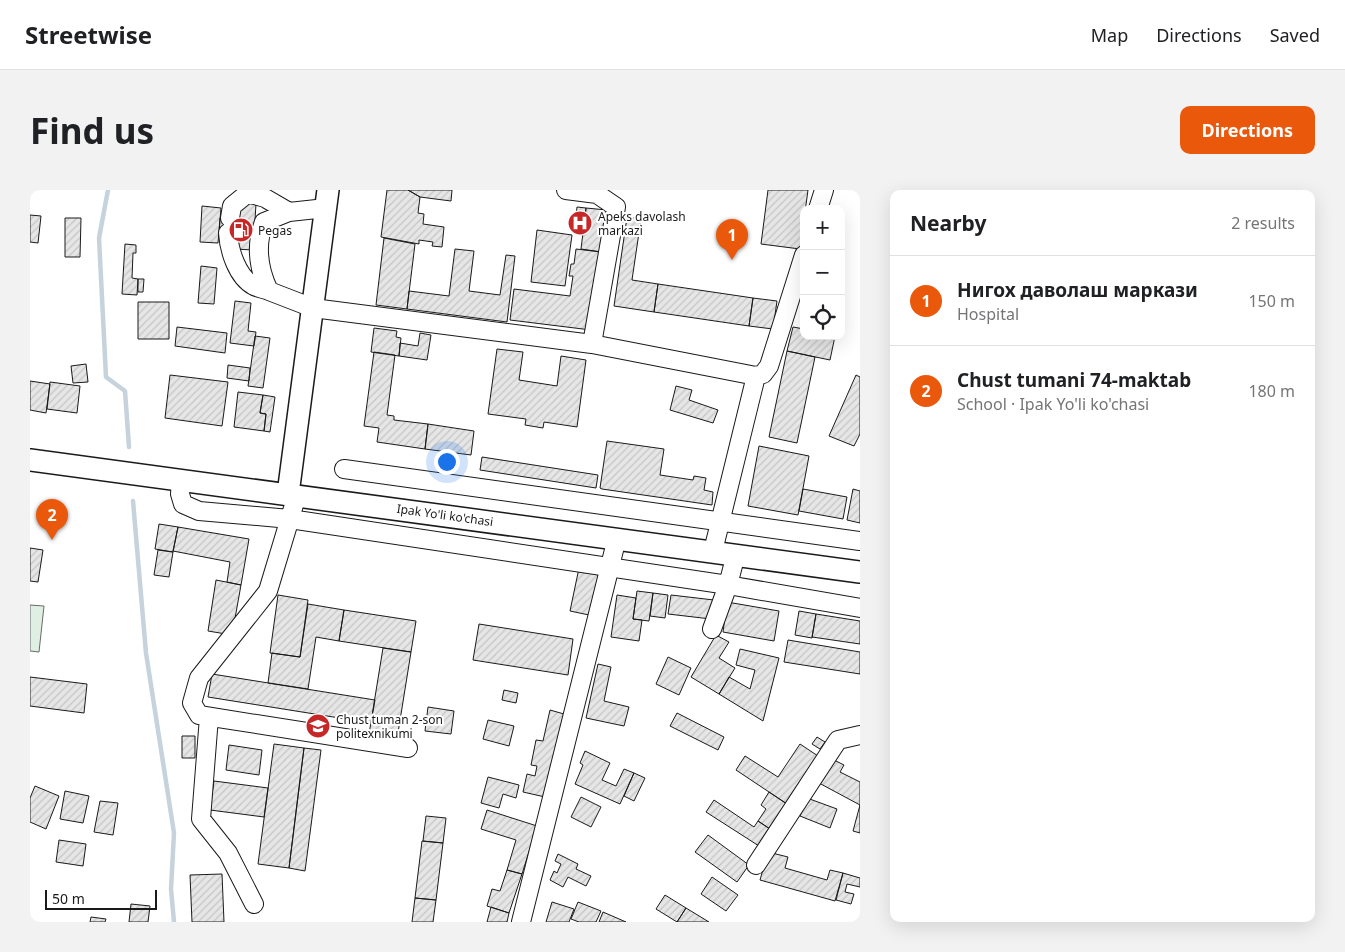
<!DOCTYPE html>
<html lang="en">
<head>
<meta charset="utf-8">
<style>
  :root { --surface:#fff; --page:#f2f2f2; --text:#202124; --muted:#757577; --line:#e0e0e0; --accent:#ea580c }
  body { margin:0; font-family:"Noto Sans",sans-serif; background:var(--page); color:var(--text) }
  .controls { position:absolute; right:15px; top:15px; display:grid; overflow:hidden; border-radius:10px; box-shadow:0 5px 20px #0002 }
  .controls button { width:45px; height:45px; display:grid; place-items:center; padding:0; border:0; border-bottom:1px solid var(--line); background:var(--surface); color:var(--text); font:25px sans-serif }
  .scale { position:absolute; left:15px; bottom:12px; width:112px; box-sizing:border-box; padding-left:5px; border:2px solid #1a1a1a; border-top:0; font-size:14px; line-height:18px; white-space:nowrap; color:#1a1a1a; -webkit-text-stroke:4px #fff; paint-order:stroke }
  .you { position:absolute; left:416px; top:271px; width:18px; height:18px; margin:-12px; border:4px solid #fff; border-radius:50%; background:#1a73e8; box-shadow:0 0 0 8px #1a73e833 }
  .badge { display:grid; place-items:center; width:32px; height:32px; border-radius:50%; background:var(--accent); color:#fff; font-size:16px; font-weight:700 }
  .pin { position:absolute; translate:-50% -41px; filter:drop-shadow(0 1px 2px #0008) }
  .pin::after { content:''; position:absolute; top:26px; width:18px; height:15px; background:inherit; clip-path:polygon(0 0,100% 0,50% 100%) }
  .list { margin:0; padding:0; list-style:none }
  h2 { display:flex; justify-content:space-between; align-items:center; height:65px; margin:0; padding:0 20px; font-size:21px }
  h2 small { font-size:16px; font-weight:400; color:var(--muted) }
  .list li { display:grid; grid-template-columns:32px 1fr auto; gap:15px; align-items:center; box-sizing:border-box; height:90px; padding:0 20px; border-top:1px solid var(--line) }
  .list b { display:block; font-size:19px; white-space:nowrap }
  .list p { margin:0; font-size:16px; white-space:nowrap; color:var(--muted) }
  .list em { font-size:16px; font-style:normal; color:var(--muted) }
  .icon { flex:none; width:28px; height:28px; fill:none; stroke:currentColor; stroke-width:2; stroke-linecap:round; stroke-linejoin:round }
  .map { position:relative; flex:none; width:830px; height:732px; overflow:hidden; border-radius:10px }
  header { display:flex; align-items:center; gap:30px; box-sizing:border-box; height:70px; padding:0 25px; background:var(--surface); border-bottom:1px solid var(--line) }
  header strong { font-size:24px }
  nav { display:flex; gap:28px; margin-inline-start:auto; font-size:18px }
  .intro { display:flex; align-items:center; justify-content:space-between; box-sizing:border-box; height:120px; padding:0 30px }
  h1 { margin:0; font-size:35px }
  .button { padding:12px 22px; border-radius:10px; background:var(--accent); color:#fff; font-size:18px; font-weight:700 }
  main { display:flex; gap:30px; padding:0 30px }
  aside { flex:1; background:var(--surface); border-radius:10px; box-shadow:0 5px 20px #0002 }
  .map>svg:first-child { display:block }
  .garden { fill:#e0efe3; stroke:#6a6a6a }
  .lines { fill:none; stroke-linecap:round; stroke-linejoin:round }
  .stream { stroke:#c6d2dc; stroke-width:4.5 }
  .building { fill:url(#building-hatch); stroke:#1a1a1a }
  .minor-casing { stroke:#1a1a1a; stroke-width:20 }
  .major-casing { stroke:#1a1a1a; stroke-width:24 }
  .minor { stroke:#fff; stroke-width:18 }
  .major { stroke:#fff; stroke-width:21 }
  .labels { text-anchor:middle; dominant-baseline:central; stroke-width:4; stroke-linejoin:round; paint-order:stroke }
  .poi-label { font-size:12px; fill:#1a1a1a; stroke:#fff; text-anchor:start }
  .street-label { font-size:12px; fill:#1a1a1a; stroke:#fff }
</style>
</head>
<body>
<header>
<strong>Streetwise</strong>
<nav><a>Map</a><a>Directions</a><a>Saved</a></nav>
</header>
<div class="intro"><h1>Find us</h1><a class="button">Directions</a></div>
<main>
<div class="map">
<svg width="830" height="732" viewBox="0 0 830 732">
  <defs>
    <pattern id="building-hatch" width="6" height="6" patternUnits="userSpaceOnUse" patternTransform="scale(1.25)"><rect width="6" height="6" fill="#e6e6e6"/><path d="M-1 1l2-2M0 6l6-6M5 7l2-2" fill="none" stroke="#c5c5c5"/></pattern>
  </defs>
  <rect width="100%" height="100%" fill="#fff"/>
  <!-- garden -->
  <path class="garden" d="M0 415 14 416 9 462 0 461Z"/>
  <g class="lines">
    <!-- stream -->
    <path class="stream" d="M78 0 69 48 76 187 95 201 99 257
      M103 311 116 463 144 643 141 699 144 732"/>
  </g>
  <!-- building -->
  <path class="building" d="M357 0H378L390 7 388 23 394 24 393 34 414 37 412 57 402 56 403 52 389 50V54L351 47Z
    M378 0H422L421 11 390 7Z
    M738 0H778L770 59 731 54Z
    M208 13 226 14 223 60 205 59 206 44 189 43 190 28 207 29Z
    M172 16 191 18 188 53 170 52Z
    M547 17 556 18 553 45 544 43Z
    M556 18 577 20 572 62 551 59Z
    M0 25 11 26 8 53 0 52Z
    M597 27 611 29 602 90 628 94 624 122 584 116Z
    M35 28H51L50 67H35Z
    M507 40 542 45 535 96 501 92Z
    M354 48 385 54 377 119 346 115Z
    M95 54 106 55V63H103L102 88 108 89 107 105 92 104Z
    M425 59 444 61 439 101 470 105 476 65 485 66 477 132 377 119 379 101 419 106Z
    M546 59 571 62 561 140 480 130 484 99 540 106 543 86H539L541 74H544Z
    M171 76 187 78 184 114 168 113Z
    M108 89H114L113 102H108Z
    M628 94 723 108 719 136 624 122Z
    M723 108 747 111 743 139 719 136Z
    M205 111 221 113 218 141 226 142 224 156 200 153Z
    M108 112H139V149H108Z
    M147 137 197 143 195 163 145 156Z
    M763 137 774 139V146H805L800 170 757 161Z
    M344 138 367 141 366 147 371 148 369 166 341 162Z
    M390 143 401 145 397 170 369 166 370 153 388 156Z
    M225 146 240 148 233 198 218 196Z
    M467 159 493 162 489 190 527 196 531 166 556 170 547 237 514 232 513 238 495 235 496 229 458 224Z
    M757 161 785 167 767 253 739 247Z
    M344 162 365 165 357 225 364 226V230L398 234 395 259 347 252 349 238 334 236Z
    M56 174 58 192 43 193 41 176Z
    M198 175 220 178 219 191 197 188Z
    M140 185 198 192 192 236 135 228Z
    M826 185 830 187V244L824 256 799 246Z
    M0 191 20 194 16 223 0 220Z
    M20 192 50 196 47 223 17 219Z
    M646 196 662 200 659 210 688 220 683 233 640 220Z
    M208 202 233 205 230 223 236 224 234 241 204 237Z
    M233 205 245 207 240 242 234 241 236 224 230 223Z
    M398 234 444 241 441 265 395 259Z
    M577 251 634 259 630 285 663 290 664 286 676 288 674 300 683 302 682 315 572 299 570 298Z
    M729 256 779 266 768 325 718 316Z
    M452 267 568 285 566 298 450 280Z
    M773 299 817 307 813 329 769 321Z
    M823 299 830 301V333L817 330Z
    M129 334 148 337 143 362 125 359Z
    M148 337 219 349 211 395 197 392 200 372 143 361Z
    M0 358 13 360 8 392 0 391Z
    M128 360 143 362 139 387 124 385Z
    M549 378 572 383 564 426 540 421Z
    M186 390 211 395 202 445 178 441Z
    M607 401 623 403 619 431 603 429Z
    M623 403 638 405 635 428 620 426Z
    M248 405 278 410 270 467 240 463Z
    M587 405 606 408 603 429 612 430 609 451 581 447Z
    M641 405 684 410 681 429 638 424Z
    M697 412 749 421 744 451 693 442Z
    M278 414 314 420 309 451 286 447 278 499 238 493 242 463 270 467Z
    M314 420 386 431 381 462 309 451Z
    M769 421 786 424 782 448 765 445Z
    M786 424 830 431V454L782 447Z
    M449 434 543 449 538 485 443 470Z
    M686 445 699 452 689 468 705 478 689 504 661 487Z
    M758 450 830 462V484L754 472Z
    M353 458 381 462 367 549 339 544Z
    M710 459 749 468 733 531 689 504 699 487 720 499 725 480 706 475Z
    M638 467 661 478 649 505 626 494Z
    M568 474 581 477 574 511 599 517 594 536 556 528Z
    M182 484 345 510 341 533 178 507Z
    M0 487 57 494 54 523 0 516Z
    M474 500 488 503 486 513 472 510Z
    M398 517 424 521 421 544 395 541Z
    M520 520 534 524 515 607 493 602 497 584 505 586 507 576 501 575 506 550 513 551Z
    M647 523 694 547 688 560 640 536Z
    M458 530 484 536 479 556 453 549Z
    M152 546H165V568H152Z
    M787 547 795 552 790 559 782 554Z
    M244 554 274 558 259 678 228 674Z
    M770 554 791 568 757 614 706 580 715 566 748 587Z
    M199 555 232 560 229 585 196 580Z
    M274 558 291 560 275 681 259 678Z
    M555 561 580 573 572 590 586 596 594 579 604 583 590 614 545 594 553 575 550 573Z
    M802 569 814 575 810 582 830 592V643L823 641 830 615 789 593Z
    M604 583 615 588 604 611 594 606Z
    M458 587 489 595 486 608 473 604 469 618 451 613Z
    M184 591 238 598 234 627 180 620Z
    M5 596 29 606 16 639 0 632V608Z
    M35 601 59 606 53 633 30 629Z
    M739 602 757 614 740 639 728 631 736 619 731 615Z
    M551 607 571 617 561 637 541 627Z
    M777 608 807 619 800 638 770 626Z
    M684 610 724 637 728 631 740 639 729 656 676 622Z
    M70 611 88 613 83 645 64 642Z
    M457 620 507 636 492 684 477 680 486 650 451 639Z
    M396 626 416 628 413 653 393 651Z
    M678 645 719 675 707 692 665 662Z
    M29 650 56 654 53 676 26 672Z
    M392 651 413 653 406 710 385 708Z
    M738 662 758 667 755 678 797 690 800 680 813 683 805 711 730 690Z
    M528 664 548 674 546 679 561 686 556 696 538 687 533 697 520 690 524 681 527 683 531 674 525 671Z
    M477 680 492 684 479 723 457 716 462 699 470 701Z
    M813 683 830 688V697L817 694 815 702 824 704 821 714 806 710Z
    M192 684 194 732H162L160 685Z
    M682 687 708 705 696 721 671 704Z
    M635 705 656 718 647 732 626 719Z
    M385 708 406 710 403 732H382Z
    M522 712 544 719 539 732H516Z
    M548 712 571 721 566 732H549L541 729Z
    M101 714 120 716 118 732H99Z
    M461 717 479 723 477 732H457Z
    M656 718 679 732H647Z
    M573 722 596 732H569Z
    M61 727 76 729 75 732H60Z"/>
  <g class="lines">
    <defs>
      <path id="minor" d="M536 0 567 4 586 17 562 154
        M296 18 259 22 234 32C225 56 228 78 239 101L283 118 562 154 726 186 683 361
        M788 19 794 0
        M200 28 202 16 218 3 235 8 259 22
        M198 43C199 60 207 87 224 96 228 98 234 99 239 101
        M726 186 733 184 739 176 774 65
        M314 279 830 351
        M151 290 150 304 153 314 169 321 260 329 698 395 830 418
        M267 305 238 401 169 488 162 513 169 525 378 558
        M682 439 698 395 706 364
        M179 527 171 629 198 663 224 714
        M726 675 808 550 830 545
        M491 732 587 348"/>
      <path id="major" d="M0 270 830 382
        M258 304 298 0"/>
    </defs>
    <!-- minor casing -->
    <use href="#minor" class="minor-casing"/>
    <!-- major casing -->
    <use href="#major" class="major-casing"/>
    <!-- minor -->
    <use href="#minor" class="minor"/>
    <!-- major -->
    <use href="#major" class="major"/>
  </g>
  <!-- icons -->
  <defs>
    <symbol id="hospital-disc" viewBox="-11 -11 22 22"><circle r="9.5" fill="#c62828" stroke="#fff"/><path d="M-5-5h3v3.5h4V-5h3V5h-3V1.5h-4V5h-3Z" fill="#fff"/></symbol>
    <symbol id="fuel-disc" viewBox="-11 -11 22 22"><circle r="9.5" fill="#c62828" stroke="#fff"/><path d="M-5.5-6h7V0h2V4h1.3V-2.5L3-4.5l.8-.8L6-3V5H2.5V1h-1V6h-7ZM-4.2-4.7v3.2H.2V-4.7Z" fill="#fff"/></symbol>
    <symbol id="university-disc" viewBox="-11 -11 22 22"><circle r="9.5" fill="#c62828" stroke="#fff"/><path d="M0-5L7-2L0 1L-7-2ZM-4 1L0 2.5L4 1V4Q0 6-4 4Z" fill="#fff"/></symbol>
  </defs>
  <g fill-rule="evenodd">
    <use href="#hospital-disc" x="536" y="19" width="28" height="28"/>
    <use href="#fuel-disc" x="197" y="26" width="28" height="28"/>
    <use href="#university-disc" x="274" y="522" width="28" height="28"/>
  </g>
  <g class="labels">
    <!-- poi labels -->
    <g class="poi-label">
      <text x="568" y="26">Apeks davolash<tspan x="568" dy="14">markazi</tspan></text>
      <text x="228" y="40">Pegas</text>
      <text x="306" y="529">Chust tuman 2-son<tspan x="306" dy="14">politexnikumi</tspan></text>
    </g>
    <!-- street labels -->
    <g class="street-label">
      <text transform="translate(415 325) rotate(8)">Ipak Yo'li ko'chasi</text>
    </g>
  </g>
</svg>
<div class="controls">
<button>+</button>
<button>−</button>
<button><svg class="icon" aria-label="locate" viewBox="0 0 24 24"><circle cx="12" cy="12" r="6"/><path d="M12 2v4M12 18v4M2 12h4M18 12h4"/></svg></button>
</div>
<div class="scale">50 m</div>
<div class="you"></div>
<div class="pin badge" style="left:702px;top:70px">1</div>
<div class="pin badge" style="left:22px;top:350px">2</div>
</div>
<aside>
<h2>Nearby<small>2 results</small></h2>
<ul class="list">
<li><span class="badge">1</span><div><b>Нигох даволаш маркази</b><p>Hospital</p></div><em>150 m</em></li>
<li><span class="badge">2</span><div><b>Chust tumani 74-maktab</b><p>School · Ipak Yo'li ko'chasi</p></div><em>180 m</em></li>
</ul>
</aside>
</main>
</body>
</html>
